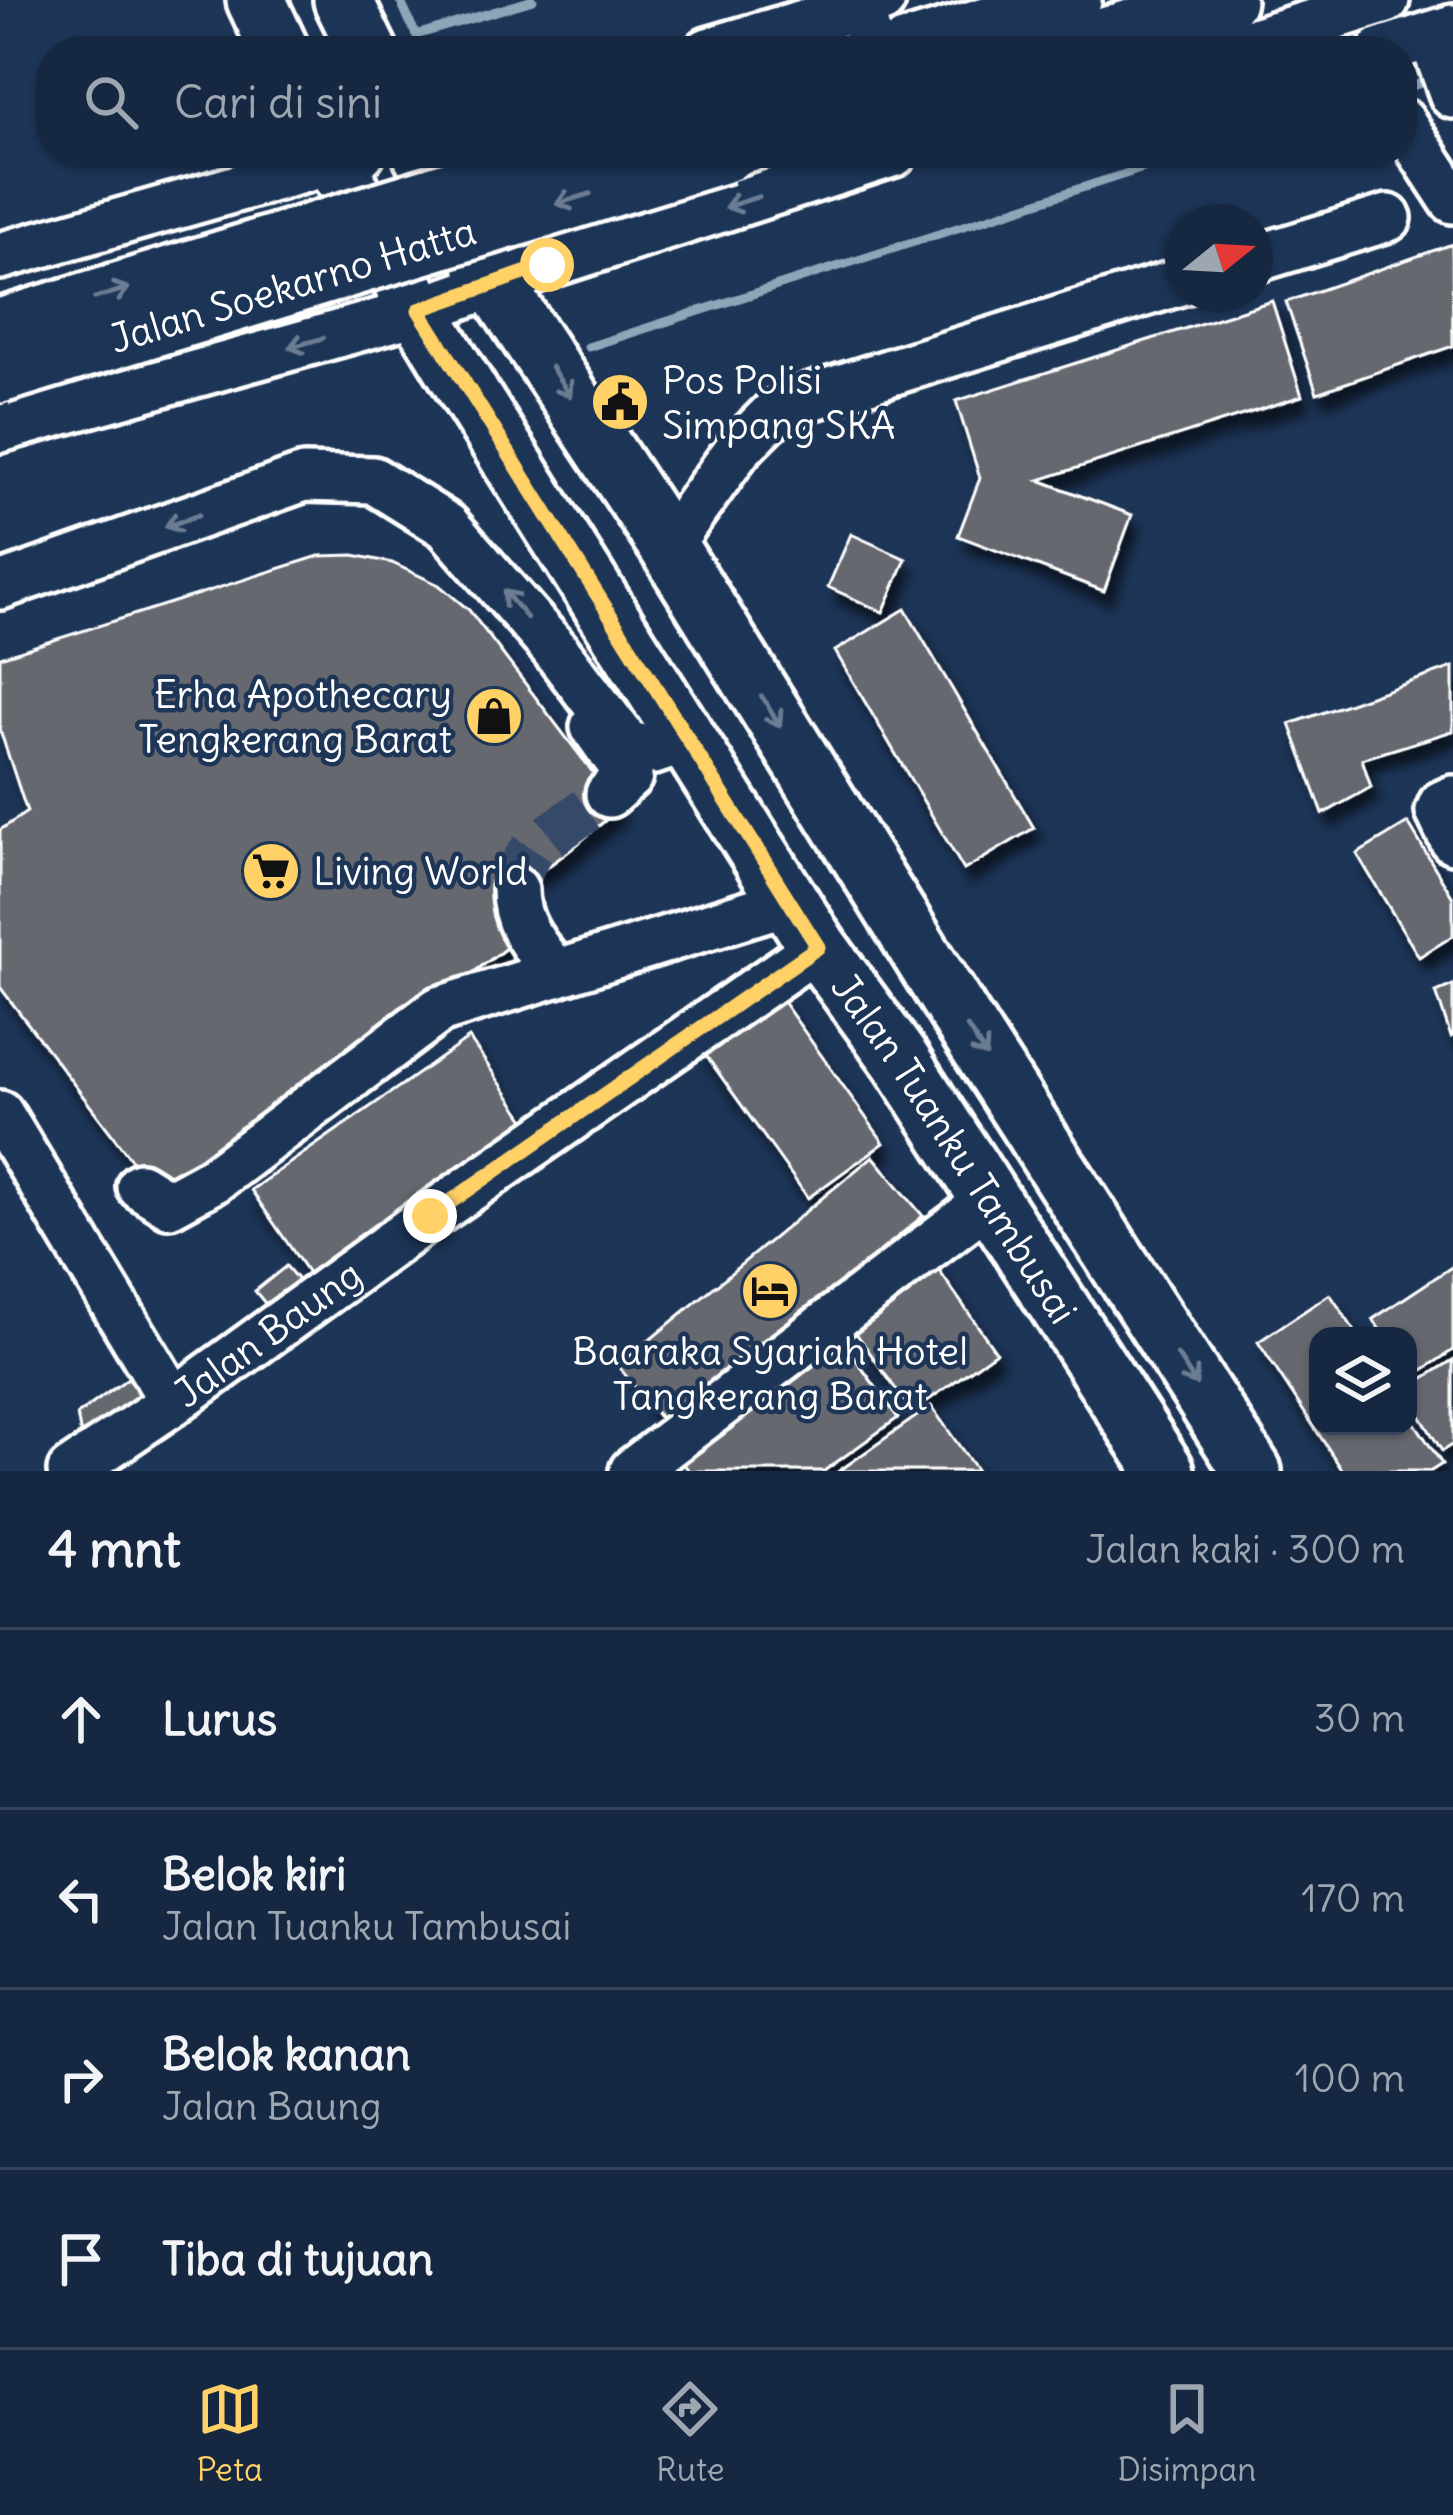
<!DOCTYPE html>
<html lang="id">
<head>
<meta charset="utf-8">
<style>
  :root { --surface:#162841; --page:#1f3048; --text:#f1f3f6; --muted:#9ea6b1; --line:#35445a; --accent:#ffd166 }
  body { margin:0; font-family:Delius,sans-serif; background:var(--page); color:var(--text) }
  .controls { position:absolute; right:36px; bottom:36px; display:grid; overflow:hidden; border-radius:24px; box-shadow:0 3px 9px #0004 }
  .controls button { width:108px; height:108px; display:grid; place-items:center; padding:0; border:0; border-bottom:3px solid var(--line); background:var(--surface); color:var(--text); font:60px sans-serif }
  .compass { position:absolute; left:1165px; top:204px; width:108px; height:108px; border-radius:50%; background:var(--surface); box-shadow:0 3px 9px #0004; rotate:72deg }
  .stop { position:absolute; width:36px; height:36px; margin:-27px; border:9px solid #ffd166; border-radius:50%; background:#fff }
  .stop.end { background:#ffd166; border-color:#fff; box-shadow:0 3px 12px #0008 }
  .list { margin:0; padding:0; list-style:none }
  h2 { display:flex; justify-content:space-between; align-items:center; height:156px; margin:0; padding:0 48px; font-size:51px }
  h2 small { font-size:39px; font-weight:400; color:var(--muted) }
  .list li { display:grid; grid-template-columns:78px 1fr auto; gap:36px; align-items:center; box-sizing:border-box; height:180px; padding:0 48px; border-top:3px solid var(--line) }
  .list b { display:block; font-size:45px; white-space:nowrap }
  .list p { margin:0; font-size:39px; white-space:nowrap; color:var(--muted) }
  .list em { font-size:39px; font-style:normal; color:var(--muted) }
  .icon { flex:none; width:66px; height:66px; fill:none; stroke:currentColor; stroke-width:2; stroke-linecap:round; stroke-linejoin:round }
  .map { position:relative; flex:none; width:1453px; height:1471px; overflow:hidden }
  .search { position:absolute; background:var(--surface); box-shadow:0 3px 9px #0004; left:36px; right:36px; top:36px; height:132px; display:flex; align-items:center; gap:30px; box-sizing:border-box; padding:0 42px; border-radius:48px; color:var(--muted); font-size:45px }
  .sheet { height:876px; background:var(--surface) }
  nav { display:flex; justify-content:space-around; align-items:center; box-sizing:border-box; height:168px; border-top:3px solid var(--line); background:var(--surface); font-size:33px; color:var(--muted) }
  nav a { display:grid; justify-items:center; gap:6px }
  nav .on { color:var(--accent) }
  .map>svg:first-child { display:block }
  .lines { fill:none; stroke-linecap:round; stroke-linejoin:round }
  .stream { stroke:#8da6b8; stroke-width:9 }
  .building { fill:#666770; stroke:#fff; stroke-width:3; filter:url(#shadow) }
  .minor-tunnel { stroke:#344968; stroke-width:45; stroke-dasharray:45 22; stroke-linecap:butt }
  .minor-casing { stroke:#fff; stroke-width:54 }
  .major-casing { stroke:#fff; stroke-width:66 }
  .minor { stroke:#1d3557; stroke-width:45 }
  .major { stroke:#1d3557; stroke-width:57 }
  .major-bridge-casing { stroke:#fff; stroke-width:66; stroke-linecap:butt }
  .major-bridge { stroke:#1d3557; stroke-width:57 }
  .oneway { stroke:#6c7c92 }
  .route { stroke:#ffd166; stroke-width:15 }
  .labels { text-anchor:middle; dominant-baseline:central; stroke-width:9; stroke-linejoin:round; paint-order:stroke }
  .street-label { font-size:39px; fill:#fff; stroke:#1d3557 }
  .poi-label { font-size:39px; fill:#fff; stroke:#1d3557; text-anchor:start }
</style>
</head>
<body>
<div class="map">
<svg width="1453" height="1471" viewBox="0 0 1453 1471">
  <defs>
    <filter id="shadow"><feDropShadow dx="7" dy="13" stdDeviation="6" flood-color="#0009"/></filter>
  </defs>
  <rect width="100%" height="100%" fill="#1d3557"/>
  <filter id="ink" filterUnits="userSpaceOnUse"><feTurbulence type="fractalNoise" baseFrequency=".00833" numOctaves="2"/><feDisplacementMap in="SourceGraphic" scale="24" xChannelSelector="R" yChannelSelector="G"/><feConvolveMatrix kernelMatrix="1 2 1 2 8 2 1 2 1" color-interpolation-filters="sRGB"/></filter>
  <g filter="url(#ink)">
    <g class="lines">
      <!-- stream -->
      <path class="stream" d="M400 0 416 35 533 0
        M1402 89 1431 80
        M588 347 1190 153"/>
    </g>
    <!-- building -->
    <path class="building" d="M1452 244 1453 346 1317 393 1286 302Z
      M1272 301 1302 396 1039 480 1132 515 1104 591 958 536 980 478 956 401Z
      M851 534 906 559 883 612 828 587Z
      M354 555 392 563 439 585 469 610 620 808 569 851 498 903 518 939 343 1070 161 1199 0 987V830L27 812 0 730V657L319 556Z
      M905 609 1034 828 964 870 835 651Z
      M1453 667V731L1362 759 1371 787 1323 814 1290 724Z
      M1408 823 1453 898V936L1419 957 1357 854Z
      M1453 985V1036L1451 1037 1436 992Z
      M776 992 884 1143 808 1198 700 1047Z
      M469 1038 531 1128 313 1280 251 1190Z
      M873 1156 923 1216 667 1427 618 1366Z
      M928 1255 996 1352 912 1412 844 1316Z
      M286 1266 304 1287 273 1313 255 1291Z
      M1453 1266V1350L1411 1378 1408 1373V1336H1384L1373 1319Z
      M1330 1294 1358 1336H1318V1426H1408V1413L1442 1464 1431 1471H1343L1258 1342Z
      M836 1332 898 1418 824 1471H689L673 1448Z
      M1453 1360V1444L1442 1451 1408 1396V1388Z
      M135 1373 145 1395 82 1441 77 1415Z
      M931 1406 977 1471H839Z"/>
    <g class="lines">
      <!-- minor-tunnel -->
      <path class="minor-tunnel" d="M515 890 524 862 534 847 609 794"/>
      <defs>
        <g id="minor">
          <path d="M860 7 872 51"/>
          <path d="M1431 35 1453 95"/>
          <path d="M708 51 882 0"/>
          <path d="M1222 51 1386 0"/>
          <path d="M1381 51 1453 28"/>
          <path d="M1402 122 1453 200"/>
          <path d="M0 256 361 153"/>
          <path d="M1255 259 1388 218"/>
          <path d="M0 429 419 311 547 265 894 153"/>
          <path d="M668 546 738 449 774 413 808 398 1183 281"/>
          <path d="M0 586 304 478 373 480 447 526 553 647 627 744 654 751 687 740"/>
          <path d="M594 727 629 776 609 794"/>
          <path d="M1453 799 1442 804 1439 811 1453 840"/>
          <path d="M515 890C515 926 536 947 556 974"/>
          <path d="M0 1114 173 1402"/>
          <path d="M140 1186 169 1204 213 1180 439 1010 789 901"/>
          <path id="s1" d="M71 1471 173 1402 430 1216 818 947"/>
          <path d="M633 1471 990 1200"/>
        </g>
        <g id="major">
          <path d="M256 0 280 51"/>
          <path d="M343 0 368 51"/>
          <path d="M905 51 1072 0"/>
          <path d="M1059 51 1226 0"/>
          <path id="s2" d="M329 153 419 311 472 398 818 947 901 1061 1165 1471"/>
          <path d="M422 153 496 285 668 546 963 1021 1252 1471"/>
        </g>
      </defs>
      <!-- minor casing -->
      <use href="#minor" class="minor-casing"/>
      <!-- major casing -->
      <use href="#major" class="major-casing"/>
      <!-- minor -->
      <use href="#minor" class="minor"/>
      <!-- major -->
      <use href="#major" class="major"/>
      <defs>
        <g id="major-bridge">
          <path d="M0 328 572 153"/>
          <path id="s3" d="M0 374 725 153"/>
        </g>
      </defs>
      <!-- major-bridge casing -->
      <use href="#major-bridge" class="major-bridge-casing"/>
      <!-- major-bridge -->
      <use href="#major-bridge" class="major-bridge"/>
    </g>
    <!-- one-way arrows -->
    <defs><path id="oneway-shaft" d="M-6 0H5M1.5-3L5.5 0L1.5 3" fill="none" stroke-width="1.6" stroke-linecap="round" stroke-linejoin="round" transform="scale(3)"/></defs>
    <g class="oneway">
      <use href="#oneway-shaft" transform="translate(573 199) rotate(163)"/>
      <use href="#oneway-shaft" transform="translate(742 202) rotate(162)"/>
      <use href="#oneway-shaft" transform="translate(112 293) rotate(-17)"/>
      <use href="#oneway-shaft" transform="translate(306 343) rotate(164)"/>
      <use href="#oneway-shaft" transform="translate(561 382) rotate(57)"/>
      <use href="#oneway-shaft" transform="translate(182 521) rotate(160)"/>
      <use href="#oneway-shaft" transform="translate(515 604) rotate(-131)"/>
      <use href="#oneway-shaft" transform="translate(771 711) rotate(58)"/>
      <use href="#oneway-shaft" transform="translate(977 1042) rotate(57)"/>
      <use href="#oneway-shaft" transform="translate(1187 1370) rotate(57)"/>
    </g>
  </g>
  <g class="lines" filter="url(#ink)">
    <!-- route -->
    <path class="route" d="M430 1216 818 947 419 310 547 265"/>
  </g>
  <!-- icons -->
  <defs>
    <symbol id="civic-disc" viewBox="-11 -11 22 22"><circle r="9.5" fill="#ffd166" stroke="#1d3557"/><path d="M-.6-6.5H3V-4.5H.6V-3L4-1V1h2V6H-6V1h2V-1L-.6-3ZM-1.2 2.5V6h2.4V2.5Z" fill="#111"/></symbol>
    <symbol id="shop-disc" viewBox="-11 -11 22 22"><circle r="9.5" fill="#ffd166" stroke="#1d3557"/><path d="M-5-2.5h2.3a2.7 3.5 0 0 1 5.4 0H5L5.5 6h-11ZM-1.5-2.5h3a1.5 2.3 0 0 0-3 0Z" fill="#111"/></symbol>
    <symbol id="supermarket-disc" viewBox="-11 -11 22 22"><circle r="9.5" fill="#ffd166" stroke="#1d3557"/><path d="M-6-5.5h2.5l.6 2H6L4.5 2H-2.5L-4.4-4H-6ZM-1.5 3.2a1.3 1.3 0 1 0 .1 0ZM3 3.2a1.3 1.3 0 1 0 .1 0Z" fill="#111"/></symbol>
    <symbol id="hotel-disc" viewBox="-11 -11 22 22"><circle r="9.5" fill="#ffd166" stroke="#1d3557"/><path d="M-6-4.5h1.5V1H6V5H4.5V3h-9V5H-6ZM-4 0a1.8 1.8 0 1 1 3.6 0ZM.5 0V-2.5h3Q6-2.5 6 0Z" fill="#111"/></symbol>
  </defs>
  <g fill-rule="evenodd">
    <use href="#civic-disc" x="587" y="369" width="66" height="66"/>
    <use href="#shop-disc" x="461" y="683" width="66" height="66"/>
    <use href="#supermarket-disc" x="238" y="838" width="66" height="66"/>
    <use href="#hotel-disc" x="737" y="1258" width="66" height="66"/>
  </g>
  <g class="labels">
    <!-- street labels -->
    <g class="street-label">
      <text stroke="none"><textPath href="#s3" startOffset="306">Jalan Soekarno Hatta</textPath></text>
      <text stroke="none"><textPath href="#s2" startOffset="1176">Jalan Tuanku Tambusai</textPath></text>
      <text stroke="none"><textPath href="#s1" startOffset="240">Jalan Baung</textPath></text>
    </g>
    <!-- poi labels -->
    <g class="poi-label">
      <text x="662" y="380">Pos Polisi<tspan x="662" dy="45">Simpang SKA</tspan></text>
      <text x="452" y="694" text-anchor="end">Erha Apothecary<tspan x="452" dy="45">Tengkerang Barat</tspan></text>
      <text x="313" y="871">Living World</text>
      <text x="770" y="1351" text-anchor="middle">Baaraka Syariah Hotel<tspan x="770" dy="45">Tangkerang Barat</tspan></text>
    </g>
  </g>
</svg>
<div class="controls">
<button><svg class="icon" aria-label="layers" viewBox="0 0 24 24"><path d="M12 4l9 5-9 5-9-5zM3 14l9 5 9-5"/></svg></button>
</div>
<svg class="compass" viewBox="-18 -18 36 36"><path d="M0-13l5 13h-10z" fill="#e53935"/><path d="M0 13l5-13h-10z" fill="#9ea6b1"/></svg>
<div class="stop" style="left:547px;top:265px"></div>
<div class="stop end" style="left:430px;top:1216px"></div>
<div class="search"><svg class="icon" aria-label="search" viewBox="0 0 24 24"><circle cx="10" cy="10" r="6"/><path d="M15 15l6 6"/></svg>Cari di sini</div>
</div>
<section class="sheet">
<h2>4 mnt<small>Jalan kaki · 300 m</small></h2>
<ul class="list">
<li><svg class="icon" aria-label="ahead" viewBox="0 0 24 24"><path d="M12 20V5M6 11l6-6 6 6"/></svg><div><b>Lurus</b></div><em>30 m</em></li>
<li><svg class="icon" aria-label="left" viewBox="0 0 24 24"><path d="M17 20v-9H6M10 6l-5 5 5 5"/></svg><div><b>Belok kiri</b><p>Jalan Tuanku Tambusai</p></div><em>170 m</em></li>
<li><svg class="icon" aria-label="right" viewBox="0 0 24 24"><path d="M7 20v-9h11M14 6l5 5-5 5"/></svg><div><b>Belok kanan</b><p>Jalan Baung</p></div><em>100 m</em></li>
<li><svg class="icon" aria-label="arrive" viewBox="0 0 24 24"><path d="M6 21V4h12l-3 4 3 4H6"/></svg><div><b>Tiba di tujuan</b></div></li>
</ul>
</section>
<nav>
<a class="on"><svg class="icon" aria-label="map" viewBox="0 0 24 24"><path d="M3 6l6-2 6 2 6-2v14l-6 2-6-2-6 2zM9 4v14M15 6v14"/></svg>Peta</a>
<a><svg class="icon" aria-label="directions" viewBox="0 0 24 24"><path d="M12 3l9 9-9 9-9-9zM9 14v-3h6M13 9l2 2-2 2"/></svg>Rute</a>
<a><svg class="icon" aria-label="saved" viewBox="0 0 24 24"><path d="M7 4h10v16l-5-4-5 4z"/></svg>Disimpan</a>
</nav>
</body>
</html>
